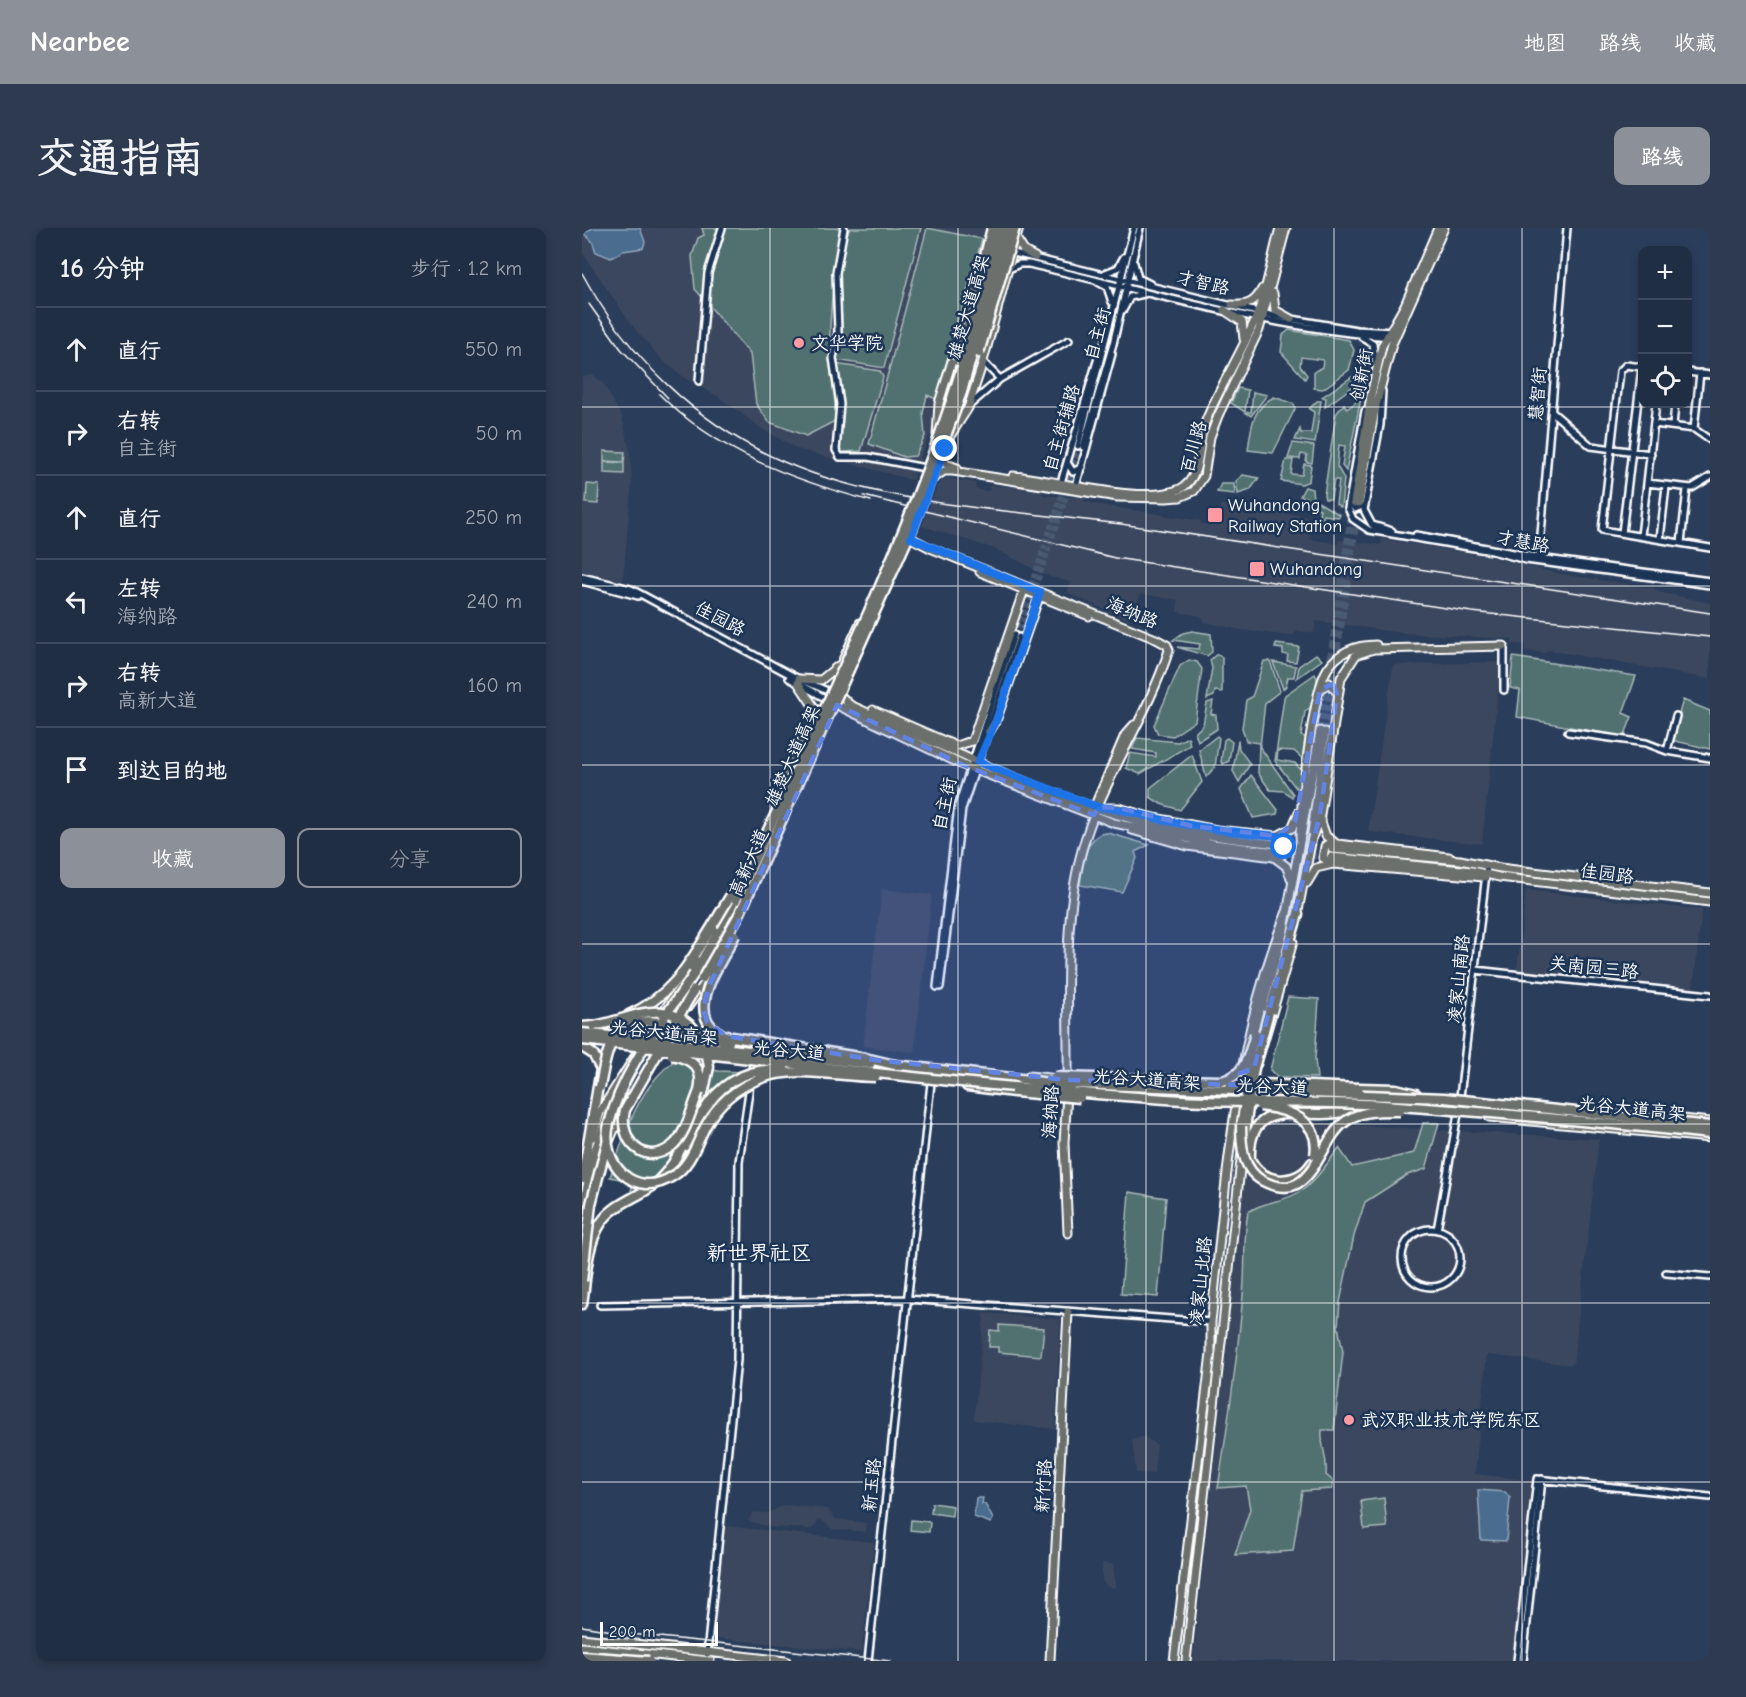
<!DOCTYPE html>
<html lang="zh">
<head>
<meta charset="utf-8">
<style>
  :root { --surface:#202e44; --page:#2d3a4f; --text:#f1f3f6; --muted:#a2a8b2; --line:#3d4a5d; --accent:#8c9099 }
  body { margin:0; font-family:"Comic Neue","LXGW WenKai TC",sans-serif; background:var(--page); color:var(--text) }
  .controls { position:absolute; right:18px; top:18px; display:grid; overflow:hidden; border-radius:12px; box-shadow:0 3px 9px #0003 }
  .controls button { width:54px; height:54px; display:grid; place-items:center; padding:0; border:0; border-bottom:2px solid var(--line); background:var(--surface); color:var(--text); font:30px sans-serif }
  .scale { position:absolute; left:18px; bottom:15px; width:118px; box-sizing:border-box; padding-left:6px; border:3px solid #fff; border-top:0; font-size:16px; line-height:21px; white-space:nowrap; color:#fff; -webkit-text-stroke:4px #1d3557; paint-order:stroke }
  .stop { position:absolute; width:18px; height:18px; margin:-14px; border:4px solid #1a73e8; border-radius:50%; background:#fff }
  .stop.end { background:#1a73e8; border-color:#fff; box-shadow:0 2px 6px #0008 }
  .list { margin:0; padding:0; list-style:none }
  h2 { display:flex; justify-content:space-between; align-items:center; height:78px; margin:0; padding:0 24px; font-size:26px }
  h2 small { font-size:20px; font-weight:400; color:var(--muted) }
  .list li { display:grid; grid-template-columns:39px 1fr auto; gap:18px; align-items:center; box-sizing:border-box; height:84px; padding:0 24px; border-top:2px solid var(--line) }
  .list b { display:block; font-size:22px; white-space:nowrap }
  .list p { margin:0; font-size:20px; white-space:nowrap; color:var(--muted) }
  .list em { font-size:20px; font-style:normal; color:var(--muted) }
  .actions { display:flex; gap:12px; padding:18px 24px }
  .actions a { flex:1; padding:14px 0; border:2px solid var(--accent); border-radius:12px; text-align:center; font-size:21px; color:var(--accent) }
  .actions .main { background:var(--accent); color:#fff }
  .icon { flex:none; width:33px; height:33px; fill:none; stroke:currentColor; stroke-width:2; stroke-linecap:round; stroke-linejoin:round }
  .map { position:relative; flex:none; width:1128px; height:1433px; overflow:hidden; border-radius:12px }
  header { display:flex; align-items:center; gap:36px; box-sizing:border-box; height:84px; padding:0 30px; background:var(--accent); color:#fff }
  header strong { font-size:28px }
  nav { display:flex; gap:33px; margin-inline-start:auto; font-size:21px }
  .intro { display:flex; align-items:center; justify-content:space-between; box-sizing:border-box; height:144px; padding:0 36px }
  h1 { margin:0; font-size:42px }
  .button { padding:15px 27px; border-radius:12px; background:var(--accent); color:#fff; font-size:21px; font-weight:700 }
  main { display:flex; gap:36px; padding:0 36px }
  aside { flex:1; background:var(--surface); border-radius:12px; box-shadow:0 3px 9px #0003 }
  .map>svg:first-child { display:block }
  .built { fill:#3a475e }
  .green { fill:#517070; stroke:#a8b8b8; stroke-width:1.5 }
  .water { fill:#486c8f; stroke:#91a7bc; stroke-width:1.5 }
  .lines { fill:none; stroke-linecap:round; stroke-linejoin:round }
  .minor-tunnel { stroke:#4a5a73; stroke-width:5; stroke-dasharray:5 2.5; stroke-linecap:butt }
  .major-tunnel { stroke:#4a5a73; stroke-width:7; stroke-dasharray:7 3.5; stroke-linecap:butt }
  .minor-casing { stroke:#fff; stroke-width:10 }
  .major-casing { stroke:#fff; stroke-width:11 }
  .highway-casing { stroke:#fff; stroke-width:13 }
  .minor { stroke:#1d3557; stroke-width:5 }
  .major { stroke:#6c706d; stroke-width:7 }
  .highway { stroke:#6c706d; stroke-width:8 }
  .tram { stroke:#fff; stroke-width:1.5 }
  .rail { stroke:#fff; stroke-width:1.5 }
  .major-bridge-casing { stroke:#fff; stroke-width:11; stroke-linecap:butt }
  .highway-bridge-casing { stroke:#fff; stroke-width:13; stroke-linecap:butt }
  .major-bridge { stroke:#6c706d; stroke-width:7 }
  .highway-bridge { stroke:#6c706d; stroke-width:8 }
  .route { stroke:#1a73e8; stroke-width:8 }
  .marked { fill:#6183e4; fill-opacity:0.2; stroke:#6183e4; stroke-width:4.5; stroke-dasharray:12 8; stroke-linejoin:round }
  .grid { fill:none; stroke:#fff; stroke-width:1.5; stroke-opacity:0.55 }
  .poi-dot { fill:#ff9aa2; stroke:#1d3557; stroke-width:2 }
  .labels { text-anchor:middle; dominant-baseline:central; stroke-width:5; stroke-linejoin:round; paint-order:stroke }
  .street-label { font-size:18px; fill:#fff; stroke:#1d3557 }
  .poi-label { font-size:18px; fill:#fff; stroke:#1d3557; text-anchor:start }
  .quarter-label { font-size:21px; fill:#fff; stroke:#1d3557 }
</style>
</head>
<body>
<header>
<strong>Nearbee</strong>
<nav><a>地图</a><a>路线</a><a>收藏</a></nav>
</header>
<div class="intro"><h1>交通指南</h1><a class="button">路线</a></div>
<main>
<aside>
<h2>16 分钟<small>步行 · 1.2 km</small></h2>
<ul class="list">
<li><svg class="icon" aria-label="ahead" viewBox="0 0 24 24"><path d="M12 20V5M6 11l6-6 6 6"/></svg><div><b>直行</b></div><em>550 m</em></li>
<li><svg class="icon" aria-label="right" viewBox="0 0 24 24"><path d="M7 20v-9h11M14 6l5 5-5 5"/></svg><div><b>右转</b><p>自主街</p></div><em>50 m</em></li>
<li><svg class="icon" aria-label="ahead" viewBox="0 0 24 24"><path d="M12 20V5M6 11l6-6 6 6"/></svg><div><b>直行</b></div><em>250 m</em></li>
<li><svg class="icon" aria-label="left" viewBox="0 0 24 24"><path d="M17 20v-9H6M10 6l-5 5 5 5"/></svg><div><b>左转</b><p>海纳路</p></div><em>240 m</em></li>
<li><svg class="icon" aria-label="right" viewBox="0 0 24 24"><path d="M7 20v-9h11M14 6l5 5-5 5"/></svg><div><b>右转</b><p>高新大道</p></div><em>160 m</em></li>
<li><svg class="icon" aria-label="arrive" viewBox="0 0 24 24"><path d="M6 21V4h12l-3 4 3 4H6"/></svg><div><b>到达目的地</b></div></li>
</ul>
<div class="actions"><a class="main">收藏</a><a>分享</a></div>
</aside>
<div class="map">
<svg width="1128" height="1433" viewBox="0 0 1128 1433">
  <rect width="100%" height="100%" fill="#2a3d5a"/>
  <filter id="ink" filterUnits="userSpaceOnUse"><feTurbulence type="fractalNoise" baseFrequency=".0167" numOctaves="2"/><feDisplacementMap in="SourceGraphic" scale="12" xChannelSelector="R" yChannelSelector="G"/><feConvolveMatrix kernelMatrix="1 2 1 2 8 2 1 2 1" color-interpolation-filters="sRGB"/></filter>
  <g filter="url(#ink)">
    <!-- built -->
    <path class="built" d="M0 0H404L351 176 350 201 330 252 215 221 180 201 137 169 104 151 79 131 52 100 23 58 0 24Z
      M12 147 22 157 40 189 48 224 50 252 41 353 0 345V149Z
      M364 250 394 255 393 259 398 262 407 263 408 257 434 259 461 264V267L503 270 502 273 513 276 619 293V296L635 298 638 277H644L724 288 730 291 727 311 756 316 757 312 799 317 800 311 900 327 978 346 1072 360 1077 364 1128 375V451L965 422 964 425 943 423V417L930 416V411L820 405 734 393 732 405 715 403 710 408 658 402 623 394 619 388 595 384 596 372 559 366 547 392 485 365 489 354 468 349 413 321 340 298 356 256Z
      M919 434 900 616 786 604 811 437Z
      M300 661 350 667 332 824 281 818Z
      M944 662 1120 682 1111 761 935 742Z
      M669 891 1017 911 991 1137 905 1127 893 1246 953 1253 933 1433H611Z
      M402 1085 478 1091 473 1201 392 1192Z
      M562 1208 575 1217 572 1246 554 1245 550 1212Z
      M203 1277 246 1281 253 1291 285 1295 284 1304 250 1301 238 1291 230 1301 188 1299 166 1293 171 1284 185 1285Z
      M143 1298 292 1314 280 1424 132 1410Z
      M520 1335 531 1336 534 1360 526 1359 520 1353Z"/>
    <!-- green -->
    <path class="green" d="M120 0H259C252 43 246 89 248 133 249 154 255 172 253 193L224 208 187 194 174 176 168 126 113 61 110 28 116 10 122 7Z
      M269 0H339L302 140 254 132C256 123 260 113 260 104 261 76 249 23 269 0Z
      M345 0 400 11 354 171 345 167 341 185 343 208 333 228 322 229 287 216Z
      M707 102 767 112 772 122 767 142 741 161 732 160V144L740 139 741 132 719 129 718 138 725 147 723 151 699 124 701 107Z
      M253 136 298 143 301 149 279 223 259 224 256 215 260 177Z
      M782 141 781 151 743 179 744 170 740 169Z
      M656 160 666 162 663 184H669L671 164 685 167 669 188 649 175Z
      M692 169 712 176 713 181 691 225 666 222C669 200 670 180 692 169Z
      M779 170 764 243 760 238 763 218 757 217 755 238 762 251 759 279 754 276 757 252H752L749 271H743L742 267 754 186 762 176 765 181Z
      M735 173H739L733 215 713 212 718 201 719 205H729L732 184 727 181Z
      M711 215 732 218 730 235 724 234 725 227 719 226 718 231 706 230Z
      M22 223 43 224 42 234 22 233Z
      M704 232H711L709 246 720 247 722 236 729 237 727 253 720 256 699 253Z
      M22 234 42 235V246L22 245Z
      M661 247 677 250 668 262 656 266 654 253Z
      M5 256 17 257 16 276 4 275Z
      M639 256H652L653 266 635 264Z
      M723 259 730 261 731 271 758 287 756 289 742 287 740 292 736 291 738 281 723 279 724 269 718 268Z
      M610 403 629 406 630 424 625 428 595 419 617 421 618 416 591 412 601 405Z
      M694 416 717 419 714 434 705 433 706 427 701 426V421L693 420Z
      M635 426 640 429V464L633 463 632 468 625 471 630 440 628 432Z
      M734 426 740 432 715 450 717 438Z
      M931 429 1054 448 1041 485 1050 489 1042 509 935 489 938 462 928 460Z
      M607 432 615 434 620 441 613 493 591 508 576 506 572 497 598 438Z
      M682 433H688L698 463 683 475 678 519 711 566 710 569 702 563 688 562 676 545 677 515 664 513 660 500 664 472 670 469Z
      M691 434 714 438 712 449H706L704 458 701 461Z
      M733 446 735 450 732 476 723 484 719 508 724 509 729 484 722 532 712 523 696 522 695 532 713 535 719 542 717 560H714L693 533 702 470 703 467Z
      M1101 472 1128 483V521L1089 512Z
      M631 473 629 486 634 487 635 501 616 513 613 505 621 497 625 475Z
      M635 508 637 510 633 539 624 549 617 522Z
      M606 509 608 517 558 546 544 540 548 525 574 529V525L550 521 555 510 596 514Z
      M645 510 650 514 647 533 641 536 639 534 642 512Z
      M656 512 657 521 668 536 657 554 651 543Z
      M610 527 620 554 598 582 579 576 568 569V560Z
      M669 547 696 582 695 586 671 590 659 561Z
      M526 605 567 617 553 624 555 630 540 664 498 657C501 639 502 605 526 605Z
      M706 769 737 771 733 831 735 850 695 849 688 842Z
      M92 833 136 843 162 844 161 851 129 877 99 907 87 931 73 951 47 968 52 954 28 949C42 908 56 859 92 833Z
      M841 895H857L844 941 825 947 783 974 772 1008 758 1074 756 1098 761 1124 752 1202H740C738 1220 746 1226 744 1247L751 1253 750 1261 720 1263 711 1323 653 1327 668 1281 664 1258 636 1260C646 1196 655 1132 661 1067 664 1039 661 1011 666 984 684 972 701 975 719 963 734 953 746 934 757 920L770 939 832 925Z
      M547 964 584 970 576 1069 539 1066Z
      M417 1097 462 1100 459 1128 416 1124V1119H407L408 1102 417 1103Z
      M802 1270 805 1299 782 1301 779 1273Z
      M350 1275 371 1278 370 1288 349 1285Z
      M329 1292 348 1294 347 1304 328 1302Z"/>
    <!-- water -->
    <path class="water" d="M11 0H58L63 14 61 20 41 23 29 30 14 24 10 13 1 5Z
      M896 1262 923 1264 928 1270 924 1313 899 1312Z
      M394 1270H401L400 1276H403L411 1291 409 1295 392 1289Z"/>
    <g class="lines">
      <!-- minor-tunnel -->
      <path class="minor-tunnel" d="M432 407 496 218
        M437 409 501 219"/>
      <!-- major-tunnel -->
      <path class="major-tunnel" d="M738 503 770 283
        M743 504 777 275
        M696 616 748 621
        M696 624 745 629"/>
      <defs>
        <path id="minor" d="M262 0 254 45 256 104 251 130 258 176 254 222 258 229H286L343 240
          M427 24 692 88 775 102 811 104
          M552 35 556 50 568 56
          M427 41 437 36H447C566 64 686 100 809 109
          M523 45 536 40 542 29
          M516 54 525 59 530 74
          M541 82 548 69 562 66
          M780 109 791 116 794 138
          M401 134 418 151
          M1060 139 1044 137 1038 143 1020 302 1128 320
          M1106 144 1128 147
          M117 153 126 45 140 0
          M800 163 798 197 782 282 790 297 810 303
          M389 176 418 151 487 112
          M783 183 766 280 771 291 787 302 910 323 944 332 1128 357
          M970 184 1009 218 1069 226
          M1072 196 1112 201 1128 212
          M1091 198 1093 176
          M1112 201 1118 145
          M496 218 552 0
          M501 219 531 116 558 0
          M486 236 491 244 500 239
          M1065 255 1110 260 1128 249
          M478 258 518 123
          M493 262 530 126
          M767 274 773 281 783 277
          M1040 305 1060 139
          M834 307 964 331 1128 353
          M1059 308 1074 176
          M1078 311 1084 258
          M1099 315 1105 261
          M957 330 985 0
          M0 349 49 361 211 448 250 465
          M0 353 56 368
          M922 418V462
          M207 450 248 473
          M1094 488 1085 523 1128 530
          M986 504 1064 515 1085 523
          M893 742 1128 767
          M355 759 376 578 432 407
          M358 759 380 581 437 409
          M820 1030a29 29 0 1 1 58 0a29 29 0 1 1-58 0Z
          M855 1002 876 886 905 637
          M1084 1045 1128 1049
          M18 1077 325 1071 629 1094
          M125 1426 155 1132 157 934 171 835
          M286 1433 349 855
          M935 1433 955 1251 1128 1269
          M941 1433 960 1251"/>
        <path id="major" d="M435 12 442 23 453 29
          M691 65 693 82 709 91
          M650 77C665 78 673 75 680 61
          M642 82 660 94 662 111
          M355 207 357 175 379 104
          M366 211 386 180 400 137 437 0
          M360 228 364 236 375 240
          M431 248C473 251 561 278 598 261 621 250 615 215 623 195 636 162 655 133 669 101 684 70 689 33 698 0
          M352 250 362 243H371L536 269 584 270 598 269 612 263 622 248 628 209 636 188 677 102 704 0
          M772 275 789 167 800 118 823 77 856 0
          M777 275 793 181 810 116 862 0
          M329 310 348 320 574 411 585 417 587 422C567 484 529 539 507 600 478 680 487 768 486 852
          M398 344 507 388
          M255 445 278 395
          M217 451 239 452 256 438
          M738 461 747 455 754 463
          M259 468 268 477C365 520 461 568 564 595 607 606 651 611 695 616
          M255 477 381 537 532 595 632 616 694 624
          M291 482 374 518 390 513 443 359
          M407 504 414 493 458 366
          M514 575 543 507 552 497
          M195 578C201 552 212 528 224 504L230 501 232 479 216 455
          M525 580H537L567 589 635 602 695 608 710 600 717 584
          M738 591 744 608 752 614
          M550 602 605 618 692 629 704 638 710 652
          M730 605 743 504
          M718 609C719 577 730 463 746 440 757 424 774 417 794 417
          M750 621 878 632 918 640 1128 665
          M692 629 699 628 702 622 701 611 695 608
          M749 629 890 643 917 649 1128 674
          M751 636 741 630 743 618 747 615 867 629
          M725 655 734 640 751 636 902 649
          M715 688 730 610 738 587 759 450 774 427 792 421 922 418
          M105 780 128 748
          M673 806 702 702 738 503
          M65 808 120 814
          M66 811 67 804 116 733
          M675 836 711 714
          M447 848 478 851
          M485 866 482 915 486 1005
          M907 889 1128 910
          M1093 890 1128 894
          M11 909 18 884 54 827
          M27 914 42 878
          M0 1410 204 1433
          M0 1419 128 1433
          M468 1433 486 1084
          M592 1433 629 1125V1094C645 955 651 812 706 681
          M604 1433 660 923"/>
        <path id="highway" d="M112 746 154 672
          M687 784 716 686
          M47 787C92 766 106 737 131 697
          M0 799 12 798
          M0 819 11 826 19 841 0 951
          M313 837 439 851
          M385 858 432 864
          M777 860 814 861 834 866
          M664 894C663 907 663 920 668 931 680 957 715 959 730 935
          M105 918 121 884
          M668 931C666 879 701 886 740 886 757 886 770 883 786 878
          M0 985 13 923 32 872
          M0 1076C4 1051 4 1017 19 995 31 976 53 971 70 958 98 937 108 898 121 866"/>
      </defs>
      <!-- minor casing -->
      <use href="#minor" class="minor-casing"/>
      <!-- major casing -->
      <use href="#major" class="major-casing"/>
      <!-- highway casing -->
      <use href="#highway" class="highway-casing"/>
      <!-- minor -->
      <use href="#minor" class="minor"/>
      <!-- major -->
      <use href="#major" class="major"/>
      <!-- highway -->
      <use href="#highway" class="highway"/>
      <!-- tram -->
      <path class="tram" d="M0 1398 48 1406 309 1433"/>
      <!-- rail -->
      <path class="rail" d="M0 45C45 128 114 196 202 234 302 278 431 282 539 296 736 324 932 355 1128 385
        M7 76 39 121 86 170
        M77 166C135 224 211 252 289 273
        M282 268 533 330 890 384 1128 409"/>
      <defs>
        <path id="major-bridge" d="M659 896 670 826"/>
        <path id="highway-bridge" d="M397 125 433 0
          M376 133 410 0
          M154 672C221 523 296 377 352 223 378 150 400 75 417 0
          M131 697 159 650
          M153 707C139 736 97 789 144 808L283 830 313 837
          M112 746C81 793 41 840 27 896 17 935 53 973 91 948 108 938 114 917 123 899 135 876 155 859 180 850 215 837 257 849 293 849
          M120 751 158 685 330 301 380 164 425 0
          M12 798C53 791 81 766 116 805
          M0 805 288 836
          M0 812C200 834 400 860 600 872 672 876 744 872 816 878 920 885 1024 895 1128 906
          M90 827C111 831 122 840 117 863 110 879 104 907 90 918 62 940 36 912 43 882L112 762
          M473 849 640 853C664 847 667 826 673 806
          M439 851 467 855 862 870 1128 898
          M649 858 679 856 777 860
          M18 859C21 844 23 827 30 814 53 771 113 807 147 814
          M122 862 127 839 124 822
          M433 864 498 870
          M678 878C706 881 739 892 733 927
          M121 884C139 853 167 840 202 841
          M664 894 672 840 687 784
          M659 896C659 917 660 942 681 953 732 979 736 912 764 893 780 882 799 883 818 883
          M0 1053 9 976 25 915
          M0 1428 67 1433"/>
      </defs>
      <!-- major-bridge casing -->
      <use href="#major-bridge" class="major-bridge-casing"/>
      <!-- highway-bridge casing -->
      <use href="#highway-bridge" class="highway-bridge-casing"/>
      <!-- major-bridge -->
      <use href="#major-bridge" class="major-bridge"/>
      <!-- highway-bridge -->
      <use href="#highway-bridge" class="highway-bridge"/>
    </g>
  </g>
  <g class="lines" filter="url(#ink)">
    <!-- route -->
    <path class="route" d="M363 221 329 310 458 364 414 493 396 534 516 579C540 580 561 588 585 593 621 600 658 605 695 608L701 611 702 619"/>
  </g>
  <!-- marked area -->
  <path class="marked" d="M751 456 755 466 738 587 672 841 658 845 656 857 486 852 293 832 144 808 125 794 121 781 126 761 255 477 381 537 512 587 516 579 537 580 610 598 695 608 713 594 738 461Z"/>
  <!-- grid -->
  <path class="grid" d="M188 0V1433M376 0V1433M564 0V1433M752 0V1433M940 0V1433M0 179H1128M0 358H1128M0 537H1128M0 716H1128M0 896H1128M0 1075H1128M0 1254H1128"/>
  <!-- markers -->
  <g class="poi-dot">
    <circle cx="217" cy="115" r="6"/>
    <rect x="625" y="279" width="16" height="16" rx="3"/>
    <rect x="667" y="333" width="16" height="16" rx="3"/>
    <circle cx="767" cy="1192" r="6"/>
  </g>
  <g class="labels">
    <!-- street labels -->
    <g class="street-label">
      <text transform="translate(621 55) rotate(13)">才智路</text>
      <text transform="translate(387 79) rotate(-74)">雄楚大道高架</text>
      <text transform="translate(516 106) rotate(-75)">自主街</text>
      <text transform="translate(780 147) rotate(-79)">创新街</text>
      <text transform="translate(956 166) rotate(-85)">慧智街</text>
      <text transform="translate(480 200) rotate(-74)">自主街辅路</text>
      <text transform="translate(612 219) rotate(-75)">百川路</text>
      <text transform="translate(941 314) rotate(11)">才慧路</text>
      <text transform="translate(550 385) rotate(23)">海纳路</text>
      <text transform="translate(138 391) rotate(28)">佳园路</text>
      <text transform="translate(211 528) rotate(-66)">雄楚大道高架</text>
      <text transform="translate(363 576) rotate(-78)">自主街</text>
      <text transform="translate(167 635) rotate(-66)">高新大道</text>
      <text transform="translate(1025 646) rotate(8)">佳园路</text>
      <text transform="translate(1012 740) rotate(6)">关南园三路</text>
      <text transform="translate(877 751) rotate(-84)">凌家山南路</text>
      <text transform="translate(82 805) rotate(6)">光谷大道高架</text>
      <text transform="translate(207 823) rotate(5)">光谷大道</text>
      <text transform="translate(565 852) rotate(4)">光谷大道高架</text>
      <text transform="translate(690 859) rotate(3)">光谷大道</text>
      <text transform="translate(1050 881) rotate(6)">光谷大道高架</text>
      <text transform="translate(469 884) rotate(-87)">海纳路</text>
      <text transform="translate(619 1053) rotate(-84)">凌家山北路</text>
      <text transform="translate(290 1257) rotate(-84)">新玉路</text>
      <text transform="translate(462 1258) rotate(-87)">新竹路</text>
    </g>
    <!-- poi labels -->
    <g class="poi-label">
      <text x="229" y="115">文华学院</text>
      <text x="646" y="277">Wuhandong<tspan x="646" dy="21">Railway Station</tspan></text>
      <text x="688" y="341">Wuhandong</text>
      <text x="779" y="1192">武汉职业技术学院东区</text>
    </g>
    <!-- quarter labels -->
    <g class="quarter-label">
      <text x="177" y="1025">新世界社区</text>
    </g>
  </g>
</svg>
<div class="controls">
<button>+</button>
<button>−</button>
<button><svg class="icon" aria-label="locate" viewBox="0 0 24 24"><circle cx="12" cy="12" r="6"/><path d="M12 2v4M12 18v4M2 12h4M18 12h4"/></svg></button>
</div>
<div class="scale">200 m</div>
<div class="stop" style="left:702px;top:619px"></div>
<div class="stop end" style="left:363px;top:221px"></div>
</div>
</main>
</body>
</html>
